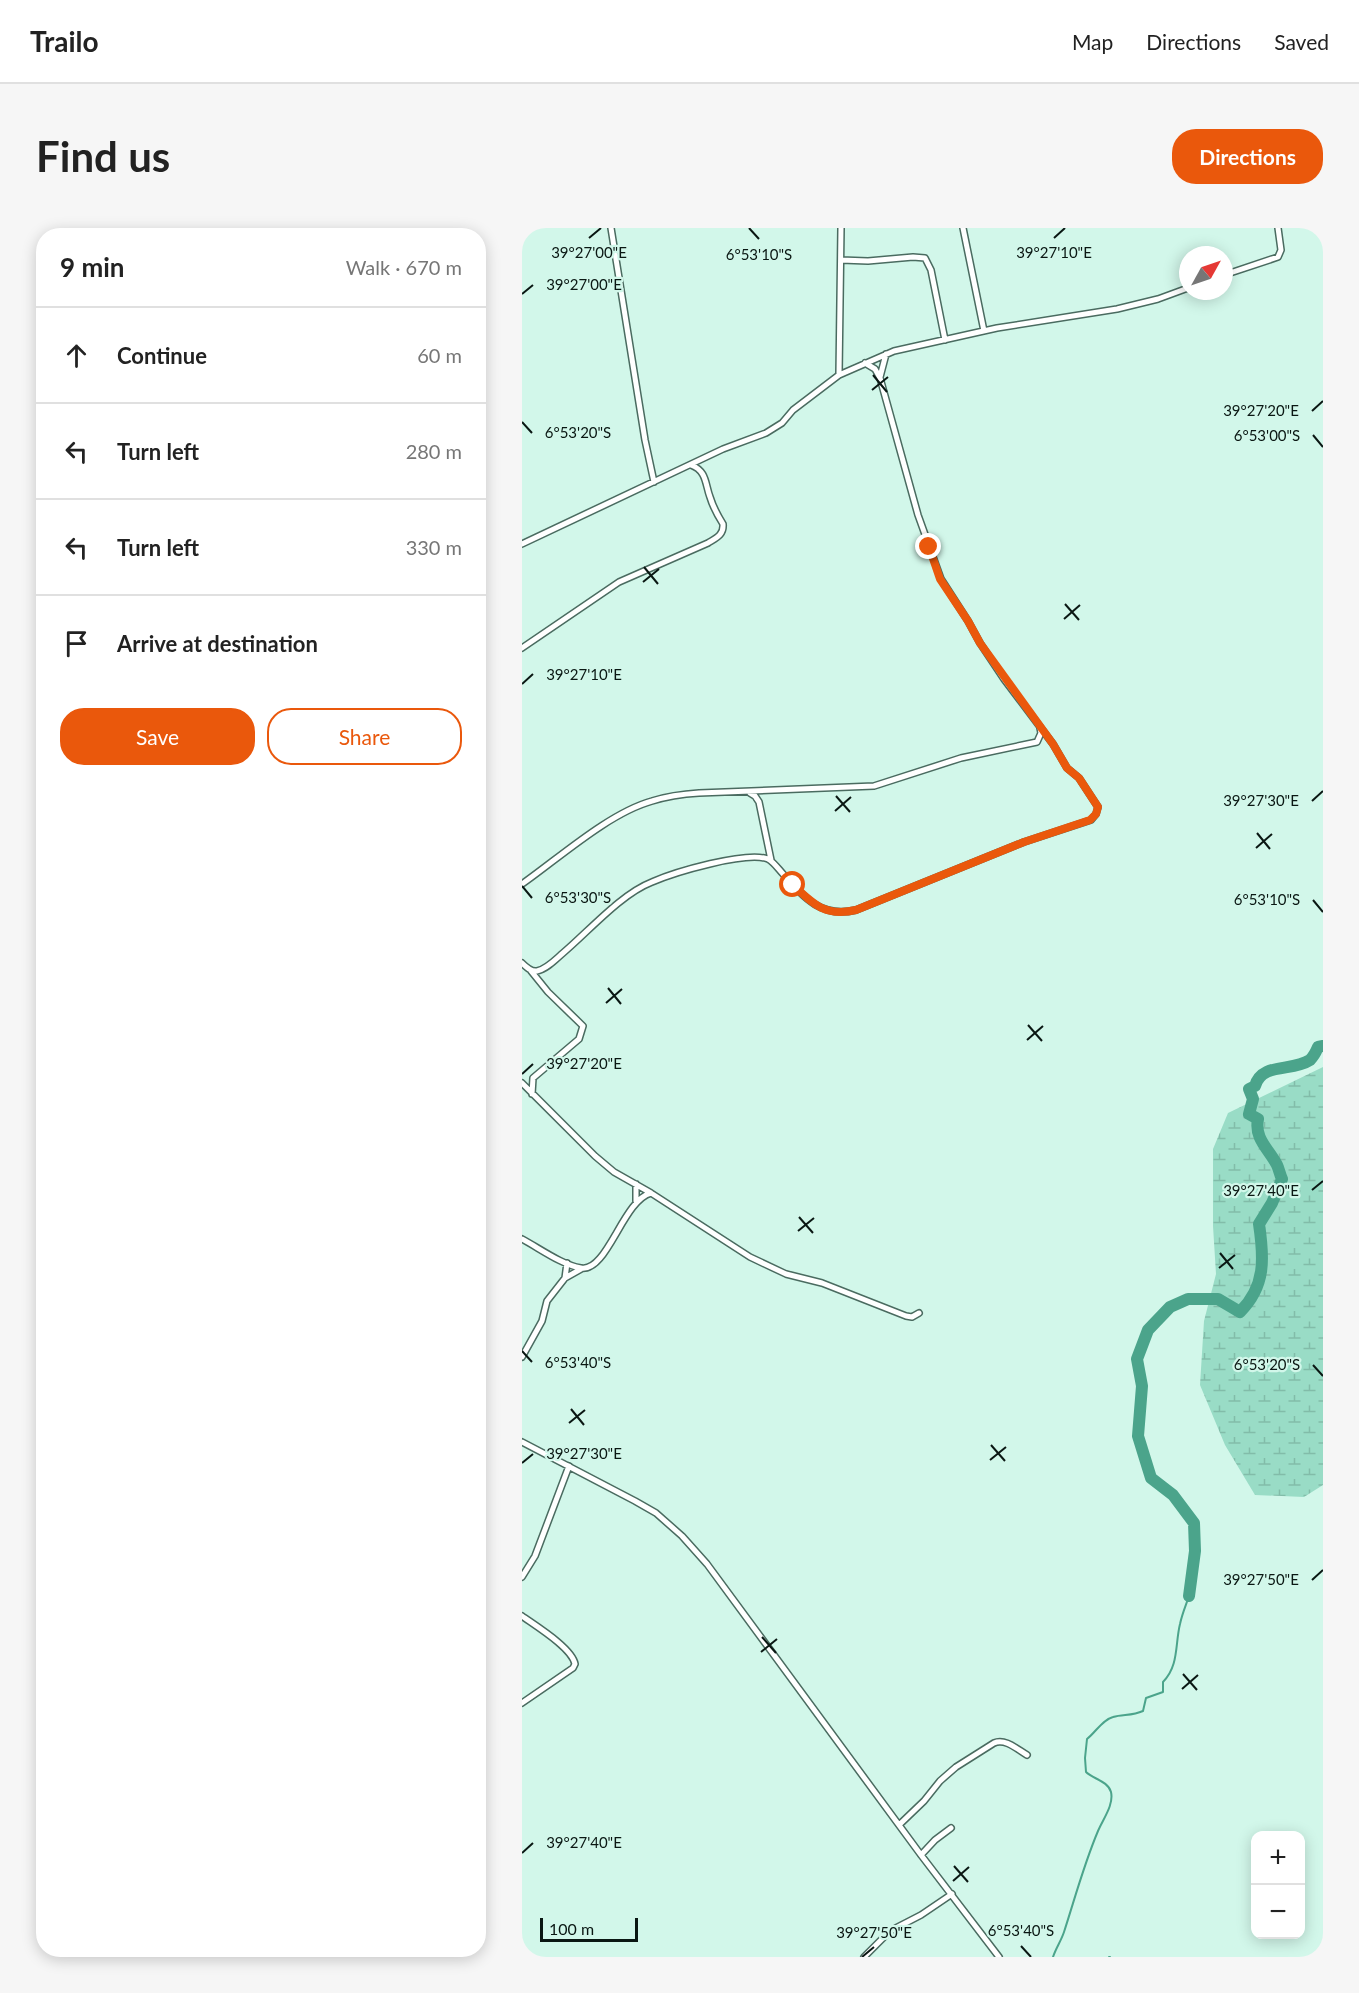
<!DOCTYPE html>
<html lang="en">
<head>
<meta charset="utf-8">
<style>
  :root { --surface:#fff; --page:#f6f6f6; --text:#222; --muted:#767676; --line:#e0e0e0; --accent:#ea580c }
  body { margin:0; font-family:Lato,sans-serif; background:var(--page); color:var(--text) }
  .controls { position:absolute; right:18px; bottom:18px; display:grid; overflow:hidden; border-radius:12px; box-shadow:0 3px 15px #0003 }
  .controls button { width:54px; height:54px; display:grid; place-items:center; padding:0; border:0; border-bottom:2px solid var(--line); background:var(--surface); color:var(--text); font:30px sans-serif }
  .compass { position:absolute; left:657px; top:18px; width:54px; height:54px; border-radius:50%; background:var(--surface); box-shadow:0 3px 15px #0003; rotate:50deg }
  .scale { position:absolute; left:18px; bottom:15px; width:98px; box-sizing:border-box; padding-left:6px; border:3px solid #0a1713; border-top:0; font-size:16px; line-height:21px; white-space:nowrap; color:#0a1713; -webkit-text-stroke:4px #d2f7ea; paint-order:stroke }
  .stop { position:absolute; width:18px; height:18px; margin:-14px; border:4px solid #ea580c; border-radius:50%; background:#fff }
  .stop.end { background:#ea580c; border-color:#fff; box-shadow:0 2px 6px #0008 }
  .list { margin:0; padding:0; list-style:none }
  h2 { display:flex; justify-content:space-between; align-items:center; height:78px; margin:0; padding:0 24px; font-size:26px }
  h2 small { font-size:20px; font-weight:400; color:var(--muted) }
  .list li { display:grid; grid-template-columns:39px 1fr auto; gap:18px; align-items:center; box-sizing:border-box; height:96px; padding:0 24px; border-top:2px solid var(--line) }
  .list b { display:block; font-size:22px; white-space:nowrap }
  .list em { font-size:20px; font-style:normal; color:var(--muted) }
  .actions { display:flex; gap:12px; padding:18px 24px }
  .actions a { flex:1; padding:14px 0; border:2px solid var(--accent); border-radius:24px; text-align:center; font-size:21px; color:var(--accent) }
  .actions .main { background:var(--accent); color:#fff }
  .icon { flex:none; width:33px; height:33px; fill:none; stroke:currentColor; stroke-width:2; stroke-linecap:round; stroke-linejoin:round }
  .map { position:relative; flex:none; width:801px; height:1729px; overflow:hidden; border-radius:24px }
  header { display:flex; align-items:center; gap:36px; box-sizing:border-box; height:84px; padding:0 30px; background:var(--surface); border-bottom:2px solid var(--line) }
  header strong { font-size:28px }
  nav { display:flex; gap:33px; margin-inline-start:auto; font-size:21px }
  .intro { display:flex; align-items:center; justify-content:space-between; box-sizing:border-box; height:144px; padding:0 36px }
  h1 { margin:0; font-size:42px }
  .button { padding:15px 27px; border-radius:24px; background:var(--accent); color:#fff; font-size:21px; font-weight:700 }
  main { display:flex; gap:36px; padding:0 36px }
  aside { flex:1; background:var(--surface); border-radius:24px; box-shadow:0 3px 15px #0003 }
  .map>svg:first-child { display:block }
  .wetland { fill:url(#wetland-marsh) }
  .lines { fill:none; stroke-linecap:round; stroke-linejoin:round }
  .stream { stroke:#4ba48b; stroke-width:2 }
  .river { stroke:#4ba48b; stroke-width:12 }
  .minor-casing { stroke:#4a6b60; stroke-width:8 }
  .minor { stroke:#fff; stroke-width:5 }
  .route { stroke:#ea580c; stroke-width:8 }
  .ticks { fill:none; stroke:#0a1713; stroke-width:2 }
  .ticks-label { font-size:15px; text-anchor:middle; fill:#0a1713; stroke:#d2f7ea; stroke-width:4.5; stroke-linejoin:round; paint-order:stroke }
</style>
</head>
<body>
<header>
<strong>Trailo</strong>
<nav><a>Map</a><a>Directions</a><a>Saved</a></nav>
</header>
<div class="intro"><h1>Find us</h1><a class="button">Directions</a></div>
<main>
<aside>
<h2>9 min<small>Walk · 670 m</small></h2>
<ul class="list">
<li><svg class="icon" aria-label="ahead" viewBox="0 0 24 24"><path d="M12 20V5M6 11l6-6 6 6"/></svg><div><b>Continue</b></div><em>60 m</em></li>
<li><svg class="icon" aria-label="left" viewBox="0 0 24 24"><path d="M17 20v-9H6M10 6l-5 5 5 5"/></svg><div><b>Turn left</b></div><em>280 m</em></li>
<li><svg class="icon" aria-label="left" viewBox="0 0 24 24"><path d="M17 20v-9H6M10 6l-5 5 5 5"/></svg><div><b>Turn left</b></div><em>330 m</em></li>
<li><svg class="icon" aria-label="arrive" viewBox="0 0 24 24"><path d="M6 21V4h12l-3 4 3 4H6"/></svg><div><b>Arrive at destination</b></div></li>
</ul>
<div class="actions"><a class="main">Save</a><a>Share</a></div>
</aside>
<div class="map">
<svg width="801" height="1729" viewBox="0 0 801 1729">
  <defs>
    <pattern id="wetland-marsh" width="20" height="14" patternUnits="userSpaceOnUse" patternTransform="scale(1.5)"><rect width="20" height="14" fill="#99dcc6"/><path d="M1 5h8M5 5V1M11 12h8M15 12V8" fill="none" stroke="#82bca9"/></pattern>
  </defs>
  <rect width="100%" height="100%" fill="#d2f7ea"/>
  <!-- wetland -->
  <path class="wetland" d="M801 839V1257L782 1269 733 1267 703 1217 678 1157 682 1093 694 1046 691 998V921L706 885Z"/>
  <g class="lines">
    <!-- stream -->
    <path class="stream" d="M531 1729C534 1720 539 1713 542 1704 553 1670 562 1636 576 1603 581 1591 592 1577 589 1564 586 1553 571 1551 564 1544L563 1530 565 1511C574 1504 580 1492 591 1489 601 1486 610 1488 621 1483L624 1470 641 1464V1454C657 1438 653 1416 658 1396 660 1386 664 1377 667 1368
      M587 1729H588"/>
    <!-- river -->
    <path class="river" d="M667 1368 673 1323 672 1295 651 1267 629 1250 616 1208 620 1158 615 1131 626 1102 648 1079 666 1071H696L718 1084C744 1058 742 1030 737 996L750 975 760 951C758 947 757 941 755 937 747 921 732 911 736 891L727 886 731 871 727 861 733 858C740 834 770 844 788 832 791 829 794 824 796 819L801 818"/>
    <defs>
      <path id="minor" d="M89 0 123 212 132 254
        M441 0 462 103
        M319 32 346 33 391 29 403 30 409 42 423 112
        M702 47 756 29 759 22 756 0
        M317 147 372 123 475 100 595 81 636 71 666 60
        M358 149 364 126
        M0 316 201 221 244 205 260 195 271 182 317 147 319 0
        M0 420 97 354 186 315C194 310 202 307 201 296 196 288 191 279 188 269 183 256 185 243 169 237
        M228 565 233 568 237 574 249 632
        M0 656C37 630 87 585 130 573 146 568 161 566 177 565L352 558 439 530 515 514 519 505 518 500
        M0 735C4 739 9 744 15 743 25 741 34 731 41 725 67 703 99 666 130 654 153 644 224 623 246 631 252 634 257 642 262 647 283 671 300 690 334 682L502 614 569 592 574 586 576 579 557 550 545 540 531 516 482 451 458 415 446 393 419 351 396 287 358 150 353 141 343 135
        M9 743 26 764 61 798 57 811 11 850 10 866
        M0 855 73 928 92 944 129 965
        M114 973V956
        M0 1011C17 1020 40 1037 59 1040 85 1045 101 972 129 965L228 1029 264 1046 300 1055 384 1088 390 1089 397 1085
        M43 1050 59 1041
        M0 1129 20 1093 25 1073 43 1050 45 1035
        M0 1214 113 1273 134 1285 160 1308 185 1336 399 1627 477 1729
        M0 1349 13 1328 47 1238
        M0 1388C14 1398 50 1420 53 1436L51 1440 0 1475
        M377 1597 402 1573 418 1553 434 1539 472 1515C483 1510 495 1521 505 1527
        M399 1627 413 1612 429 1600
        M342 1729 368 1703 399 1687 430 1666"/>
    </defs>
    <!-- minor casing -->
    <use href="#minor" class="minor-casing"/>
    <!-- minor -->
    <use href="#minor" class="minor"/>
  </g>
  <g class="lines">
    <!-- route -->
    <path class="route" d="M271 657C292 677 304 689 334 682L502 614 568 592 574 586 576 579 557 550 545 540 531 516 458 415 446 393 418 351 407 319"/>
  </g>
  <!-- ticks -->
  <path class="ticks" d="M227 0 237 11M67 10 79 0M532 10 543 0M0 66 11 57M351 147 365 164M350 162 366 149M790 183 801 173M0 194 10 205M791 207 801 219M122 339 136 356M121 354 137 341M543 376 557 392M542 391 558 377M0 456 11 446M314 568 328 584M790 573 801 563M313 583 329 569M735 605 748 621M734 620 750 606M0 658 10 670M791 672 801 684M86 760 99 776M84 775 100 761M506 797 520 813M505 812 521 798M0 846 11 836M790 962 801 953M277 989 291 1005M276 1003 292 990M698 1025 711 1041M697 1040 713 1027M0 1123 10 1134M791 1137 801 1148M49 1181 62 1197M47 1195 63 1182M469 1217 483 1233M468 1232 484 1219M0 1235 11 1226M790 1352 801 1342M240 1409 254 1425M239 1424 255 1411M661 1446 675 1462M660 1461 676 1447M0 1625 11 1615M432 1638 446 1654M431 1653 447 1639M499 1718 509 1729M340 1729 352 1719"/>
  <g class="ticks-label">
    <text x="67" y="30">39°27'00"E</text>
    <text x="532" y="30">39°27'10"E</text>
    <text x="237" y="32">6°53'10"S</text>
    <text x="62" y="62">39°27'00"E</text>
    <text x="739" y="188">39°27'20"E</text>
    <text x="56" y="210">6°53'20"S</text>
    <text x="745" y="213">6°53'00"S</text>
    <text x="62" y="452">39°27'10"E</text>
    <text x="739" y="578">39°27'30"E</text>
    <text x="56" y="675">6°53'30"S</text>
    <text x="745" y="677">6°53'10"S</text>
    <text x="62" y="841">39°27'20"E</text>
    <text x="739" y="968">39°27'40"E</text>
    <text x="56" y="1140">6°53'40"S</text>
    <text x="745" y="1142">6°53'20"S</text>
    <text x="62" y="1231">39°27'30"E</text>
    <text x="739" y="1357">39°27'50"E</text>
    <text x="62" y="1620">39°27'40"E</text>
    <text x="499" y="1708">6°53'40"S</text>
    <text x="352" y="1710">39°27'50"E</text>
  </g>
</svg>
<div class="controls">
<button>+</button>
<button>−</button>
</div>
<svg class="compass" viewBox="-18 -18 36 36"><path d="M0-13l5 13h-10z" fill="#e53935"/><path d="M0 13l5-13h-10z" fill="#767676"/></svg>
<div class="scale">100 m</div>
<div class="stop" style="left:271px;top:657px"></div>
<div class="stop end" style="left:407px;top:319px"></div>
</div>
</main>
</body>
</html>
